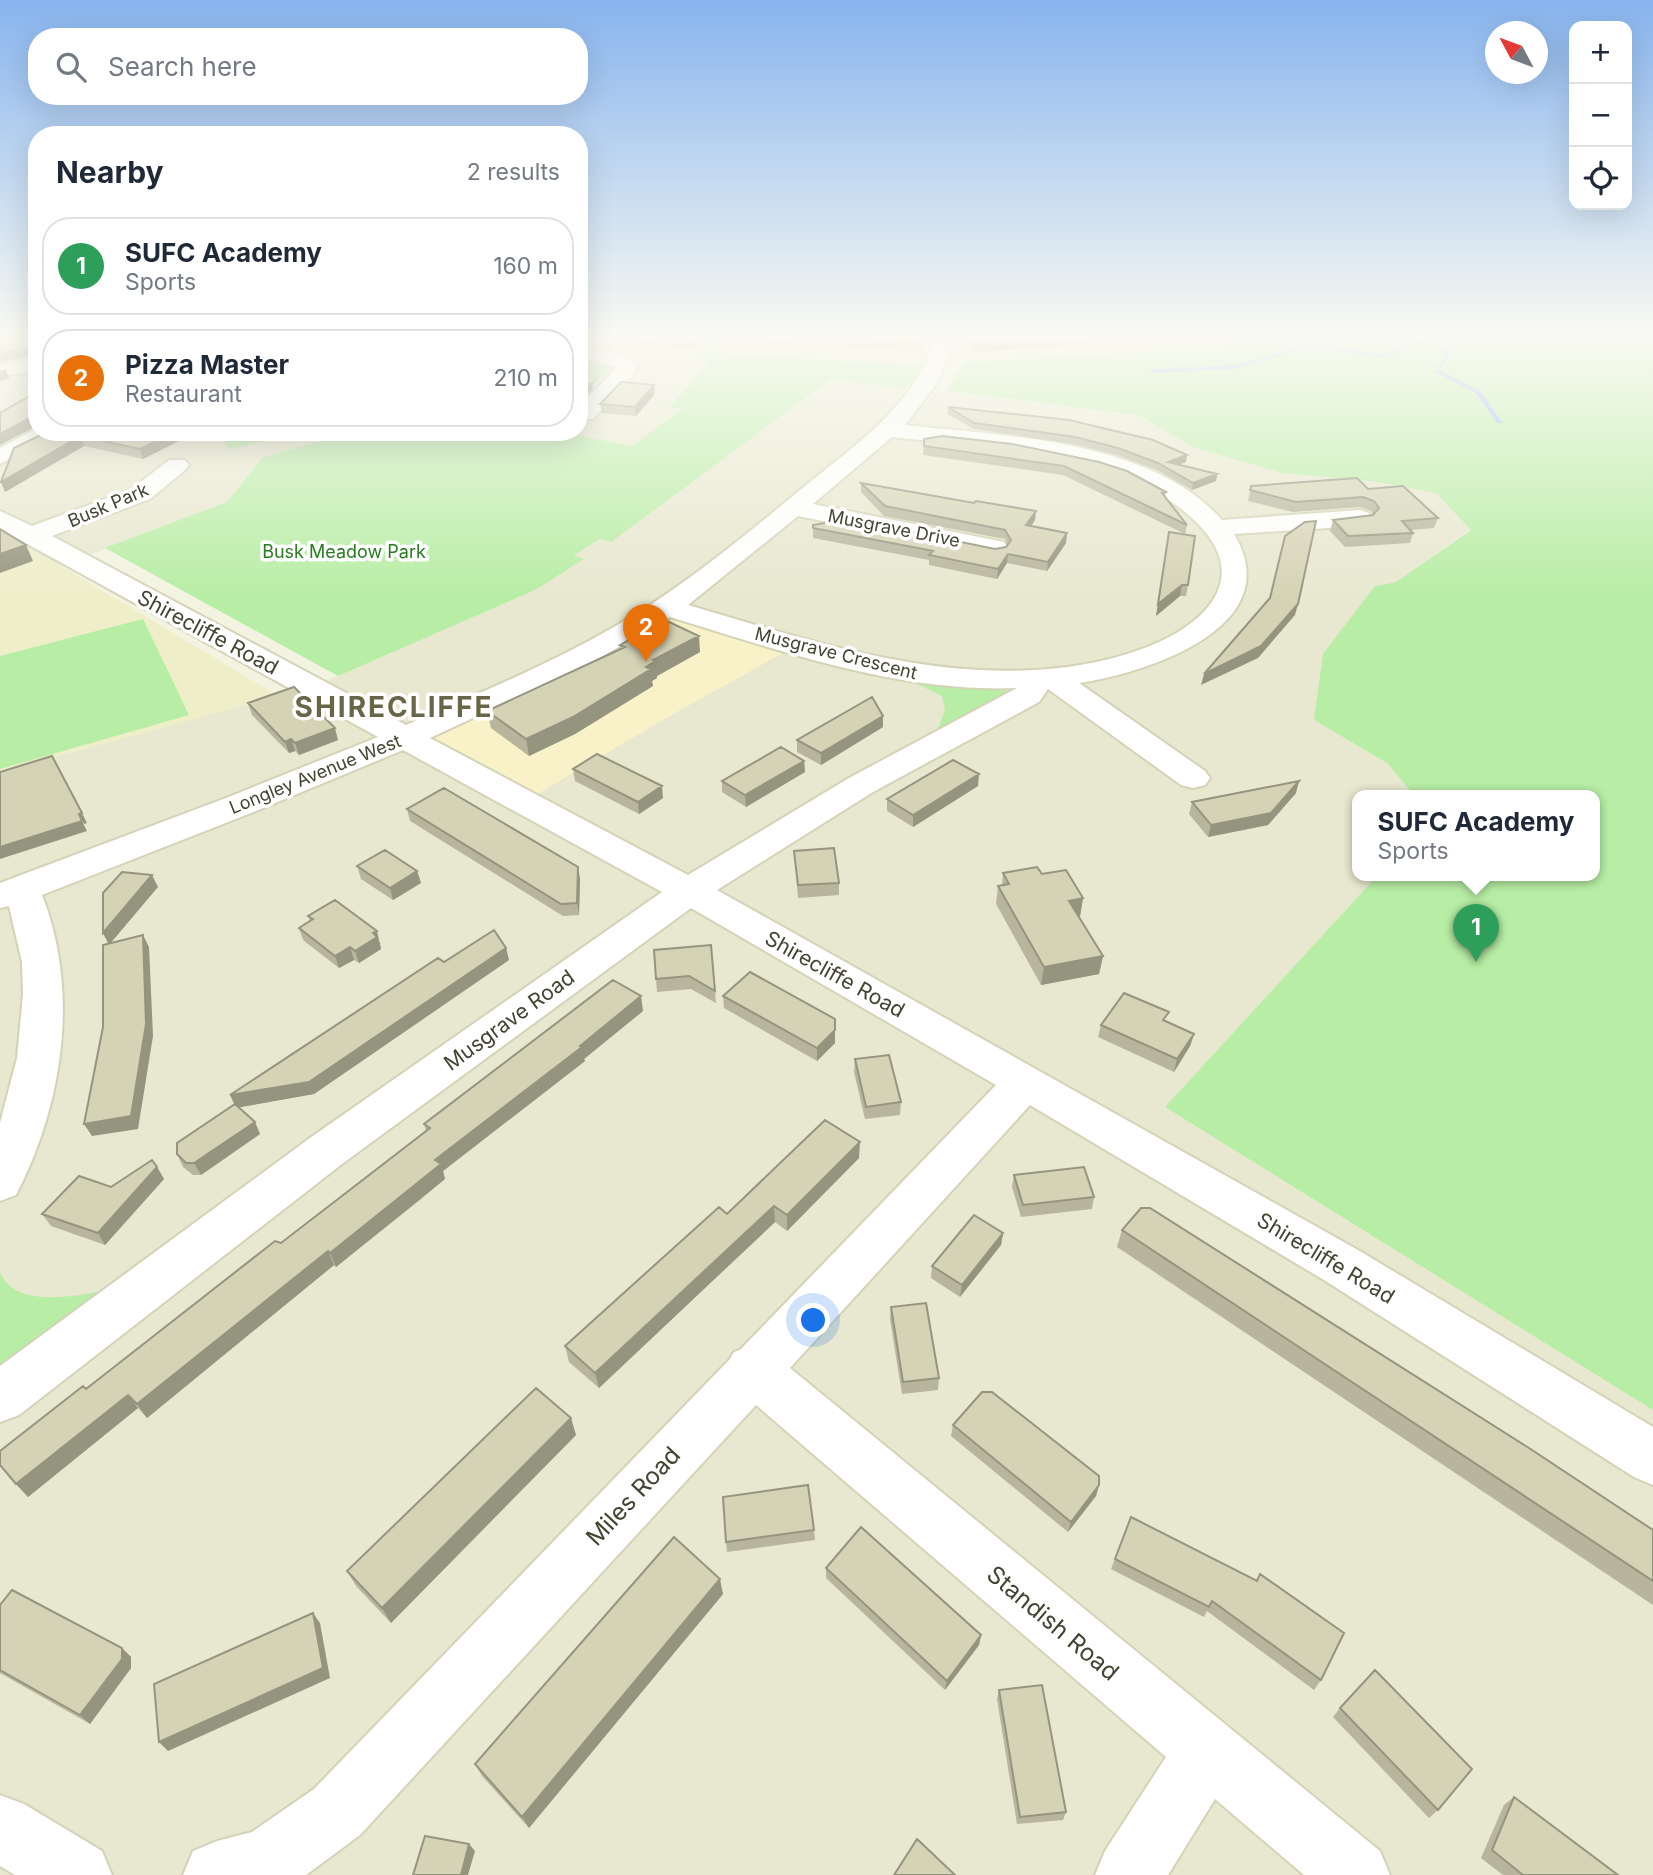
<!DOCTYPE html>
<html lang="en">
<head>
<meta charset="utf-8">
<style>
  :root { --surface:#fff; --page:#f2f2f3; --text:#1f2937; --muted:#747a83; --line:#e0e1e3; --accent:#2563eb }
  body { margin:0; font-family:Inter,sans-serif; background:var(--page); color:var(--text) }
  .controls { position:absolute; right:21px; top:21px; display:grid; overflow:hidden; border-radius:14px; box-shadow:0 7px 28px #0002 }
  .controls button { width:63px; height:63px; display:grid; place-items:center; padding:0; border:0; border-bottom:2px solid var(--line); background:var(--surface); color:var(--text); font:35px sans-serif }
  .compass { position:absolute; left:1485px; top:21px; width:63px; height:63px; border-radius:50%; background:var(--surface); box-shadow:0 7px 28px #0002; rotate:311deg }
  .you { position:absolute; left:814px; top:1321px; width:24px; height:24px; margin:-18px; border:5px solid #fff; border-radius:50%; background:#1a73e8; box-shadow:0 0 0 10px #1a73e833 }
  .badge { display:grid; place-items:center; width:46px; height:46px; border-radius:50%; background:var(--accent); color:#fff; font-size:23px; font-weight:700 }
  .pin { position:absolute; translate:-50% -58px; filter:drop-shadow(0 2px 4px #0008) }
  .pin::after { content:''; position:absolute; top:37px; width:24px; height:21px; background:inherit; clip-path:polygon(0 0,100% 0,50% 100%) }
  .popup { position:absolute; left:1352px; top:790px; width:248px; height:91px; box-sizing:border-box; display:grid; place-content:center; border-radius:14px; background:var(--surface); filter:drop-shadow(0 2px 5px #0005); font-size:23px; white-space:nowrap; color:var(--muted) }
  .popup b { font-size:26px; color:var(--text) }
  .popup::after { content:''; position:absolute; left:50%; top:100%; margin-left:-14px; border:14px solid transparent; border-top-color:var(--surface) }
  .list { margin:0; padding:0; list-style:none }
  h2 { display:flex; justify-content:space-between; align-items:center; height:91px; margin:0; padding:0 28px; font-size:30px }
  h2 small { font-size:23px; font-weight:400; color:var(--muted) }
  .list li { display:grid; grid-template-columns:46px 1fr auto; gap:21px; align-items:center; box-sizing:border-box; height:98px; margin:0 14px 14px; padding:0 14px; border:2px solid var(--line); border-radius:28px }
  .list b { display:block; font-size:26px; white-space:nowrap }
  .list p { margin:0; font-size:23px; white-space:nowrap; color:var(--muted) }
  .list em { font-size:23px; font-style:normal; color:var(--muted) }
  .icon { flex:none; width:38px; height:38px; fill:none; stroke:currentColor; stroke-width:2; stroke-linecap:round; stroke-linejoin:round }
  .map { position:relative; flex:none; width:1653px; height:1875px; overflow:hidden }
  .search { position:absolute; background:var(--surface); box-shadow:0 7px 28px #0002; left:28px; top:28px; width:560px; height:77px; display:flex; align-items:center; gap:18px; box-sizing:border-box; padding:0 24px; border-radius:28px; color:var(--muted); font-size:26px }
  .panel { position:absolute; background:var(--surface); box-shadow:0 7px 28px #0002; left:28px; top:126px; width:560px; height:315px; border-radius:28px }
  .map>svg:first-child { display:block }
  .residential { fill:#e8e7cf; fill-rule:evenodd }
  .commercial { fill:#f9f2c9 }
  .education { fill:#eeeec9 }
  .green { fill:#b7eda4 }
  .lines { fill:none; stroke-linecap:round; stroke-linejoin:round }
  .stream { fill:#95b3f8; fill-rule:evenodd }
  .minor-casing { stroke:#d4d3b7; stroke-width:4 }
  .minor { fill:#fff; fill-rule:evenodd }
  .wall { fill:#b7b59c }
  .shaded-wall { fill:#95947f }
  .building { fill:#d5d3b5; stroke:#95947f; stroke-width:2 }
  .labels { text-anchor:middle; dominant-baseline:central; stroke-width:7; stroke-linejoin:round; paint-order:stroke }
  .far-street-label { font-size:18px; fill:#454331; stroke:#fff }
  .far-park-label { font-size:18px; fill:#277c1f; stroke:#fff }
  .street-label { font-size:21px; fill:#454331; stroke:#fff }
  .near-street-label { font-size:24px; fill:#454331; stroke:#fff }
  .district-label { font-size:28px; font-weight:bold; letter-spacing:2px; fill:#696547; stroke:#fff }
</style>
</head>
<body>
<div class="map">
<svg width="1653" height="1875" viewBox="0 0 1653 1875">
  <rect width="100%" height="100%" fill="#f3f3e1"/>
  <!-- residential -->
  <path class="residential" d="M722 337 1238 338 1215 348 929 366 714 353Z
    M579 338H713L709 363 670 408 685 407 631 446 558 433 579 432V399L609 366 579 356Z
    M37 340V432H217L231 450 298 432H332L337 437 263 457 227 502 61 566 0 533V348Z
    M831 378 1138 415 1193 447 1437 493 1471 529 1396 582 1375 586 1314 720 1387 763 1415 796H1357V876H1377L1165 1107 1653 1410V1875H0V772L278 696 283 700 535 590 583 559 573 555 600 539 611 542ZM666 607 659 722 638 735Z"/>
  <!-- commercial -->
  <path class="commercial" d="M666 607 797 645 659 722 524 802 404 738Z"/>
  <!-- education -->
  <path class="education" d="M0 533 61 566 278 696 0 772Z"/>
  <!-- green -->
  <path class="green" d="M713 338H722L715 353 929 366 904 388 831 379 611 542 600 539 574 555 584 559 535 590 338 676 105 548 227 502 263 457 336 437 332 432H560L632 446 683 408H669L709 363 697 357Z
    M1238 338H1653V1410L1165 1107 1377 876H1595V796H1415L1387 763 1314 720 1323 654 1375 586 1396 582 1471 530 1436 493 1372 481 1282 473 1193 447 1138 415 945 391 964 362 1215 348Z
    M579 356 610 367 579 399Z
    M217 432H298L230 450Z
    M143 619 189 715 0 769V656Z
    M913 682 1005 688 1009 695 937 731 945 710 942 696Z
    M0 1272C14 1312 86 1294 118 1288L0 1377Z"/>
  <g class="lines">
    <!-- stream -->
    <path class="stream" d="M1428 337H1436L1429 341 1451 352 1440 370 1481 392 1502 422 1501 423H1497L1477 394 1435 372 1446 353 1425 342 1384 358 1310 347 1235 369 1152 373 1149 371 1152 369 1235 365 1310 344 1384 354Z"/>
    <defs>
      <path id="minor" d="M936 337H956L937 383 905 425C1004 436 1150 439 1222 520L1360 510 1369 513 1373 518 1369 523 1360 526 1234 534C1290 627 1146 673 1079 683L1205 771 1210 778 1205 785 1193 788 1181 785 1048 689 1039 702 873 792 717 890 1358 1250 1653 1427V1485L1634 1477 1324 1280 1030 1105 790 1368 1380 1851 1390 1875H1304L1215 1799 1168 1875H1095L1105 1851 1166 1757 756 1405 360 1835 306 1875H183L193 1851 217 1841 252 1832 314 1789 730 1359 734 1352 740 1350 996 1085 691 908 342 1164 19 1415 0 1422V1366L310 1138 662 892 403 750 251 813 42 895C80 992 63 1104 16 1195L0 1201V1123L17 1058 23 994 22 962 9 906 0 908V883L226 798 378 737 0 529V511L32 526 132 489 169 460H185L189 465 185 470 150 499 52 536 406 725C482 692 560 660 631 617 693 579 749 532 805 486 860 441 912 408 936 337ZM892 437C971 446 1052 449 1127 478 1169 495 1248 545 1213 600 1186 642 1113 661 1067 667 937 684 811 641 688 605L798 516 995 556 1004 554 1008 548 1004 542 813 504ZM670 617C782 651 898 693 1017 688L849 778 688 875 430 738 591 663Z
        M579 344 628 357 637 365 634 374 593 419H579V407L617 367 579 356Z
        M37 358V370L0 377V365Z
        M37 428V432H57L54 437 0 464V448Z
        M0 1795 24 1804 102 1851 112 1875H15L0 1866Z"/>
    </defs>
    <!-- minor casing -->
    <use href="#minor" class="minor-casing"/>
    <!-- minor -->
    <use href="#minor" class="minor"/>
  </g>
  <!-- wall -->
  <path class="wall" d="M582 338H923L922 350 700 341 693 349Z
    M960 338H1128L1083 344 973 352Z
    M655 394 636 416 602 413 600 404Z
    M948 407 1186 462 1178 465 1217 474 1216 481 1192 490 1157 470 1117 455 1074 444 974 429 947 414Z
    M47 432H197L143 459 84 446 5 492Z
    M942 436 1166 492 1165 497 1187 525 1185 534 1063 475 923 455 924 439Z
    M861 483 1035 520 1031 526 1067 533 1066 543 1047 571 1007 563 997 579 929 565V560L813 538V525L995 549 1006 547 1007 545 1005 539 884 516 861 492Z
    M1251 486 1368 489 1438 518 1434 528 1411 530 1413 533 1410 543 1345 547 1330 531 1333 520 1373 515 1371 511 1360 507 1293 512 1248 501Z
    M1169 532 1188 585 1186 596H1180L1156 616Z
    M620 645 700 652 657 676V678L652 681 653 686 575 734 529 756 491 728 487 711 621 649Z
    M248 703 338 740 299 755 295 751 289 753 252 715Z
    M883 727 821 765 797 752V740Z
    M804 761 805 772 746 807 722 792V781Z
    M573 769 663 798 639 814 575 781Z
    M978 786 913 827 887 811V799Z
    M1296 793 1268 825 1208 837 1189 814 1192 802Z
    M407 809 578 867 580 879 579 915 563 916 410 821Z
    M794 851 839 883V895L798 898Z
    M357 866 417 871 421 883 393 900 361 879Z
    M1003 873 1042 874 1083 898 1080 916H1079L1103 956 1099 974 1041 985 996 904 998 886 1002 885Z
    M308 916 381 943 380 944 381 949 359 963 354 960 339 968 303 940 299 928 310 921Z
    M711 945 716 1003 691 989 657 992 656 979Z
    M506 948 509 960 314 1094 238 1107 255 1122 260 1134 201 1175H193L183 1167 177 1154V1143Z
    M723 996 835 1043 817 1061 724 1008Z
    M643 1011 584 1059 585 1061 443 1171 445 1179 420 1200 336 1267 334 1265 147 1418 138 1408 28 1497 16 1484 86 1389 281 1243 426 1131 424 1124Z
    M1166 1022 1194 1034 1190 1046 1174 1072 1098 1037 1101 1025Z
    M855 1059 901 1102 900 1115 865 1119 854 1072Z
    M859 1158 787 1231 775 1222 599 1388 569 1362 565 1346 727 1214Z
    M157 1167 164 1179 105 1245 51 1226 42 1214 111 1187Z
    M1014 1175 1094 1197 1092 1209 1021 1217 1012 1187Z
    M1122 1230 1653 1530V1605L1117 1247Z
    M1003 1233 1001 1245 960 1297 931 1278 932 1266Z
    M891 1307 939 1378 938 1390 902 1394 890 1319Z
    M953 1425 1099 1485 1096 1496 1068 1532 951 1436Z
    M576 1435 391 1623 356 1586 347 1571Z
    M1131 1517 1321 1680 1314 1690 1207 1611 1204 1617 1111 1569Z
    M814 1530 815 1540 727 1552 726 1542Z
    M826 1568 981 1635 979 1645 945 1690 826 1578Z
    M723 1594 529 1828 482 1776 475 1764Z
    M0 1605 122 1648 131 1657V1668L90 1724 0 1673Z
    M999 1690 1066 1812 1063 1820 1017 1824 997 1699Z
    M1340 1708 1438 1810 1429 1818 1333 1717Z
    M1514 1797 1618 1875H1503L1481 1858 1504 1805Z"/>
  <!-- shaded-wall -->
  <path class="shaded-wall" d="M696 338H700V341L693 349V341Z
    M1055 338H1128L1083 344 973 352 974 344Z
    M33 347 37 355 0 362V353Z
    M6 369 9 378 0 381V371Z
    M592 384 593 389 579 403V398Z
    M654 385 655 394 636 416 635 407Z
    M32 417 36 426 0 445V434Z
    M175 432H197L143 459 140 449Z
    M80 436 84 446 5 492 1 482Z
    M1187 455 1186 462 1166 469 1168 462Z
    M1217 474 1216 481 1192 490 1193 483Z
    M1036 511 1035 520 1025 535 1026 525Z
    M1067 533 1066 543 1047 571 1048 562Z
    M26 545 33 561 0 573V554Z
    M1008 554 1007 563 997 579 998 569Z
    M1182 585 1180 596 1156 616 1158 604Z
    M1298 604 1295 615 1258 658 1201 685 1204 674Z
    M699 636 700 652 657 676V678L652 681 653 686 575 734 529 756 526 739 646 667 653 660Z
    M883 716V727L821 765V753Z
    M335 728 338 740 299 755 295 743Z
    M291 739 295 751 289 753 285 742Z
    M804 761 805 772 746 807 745 795Z
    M979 774 978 786 913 827V815Z
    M1299 781 1296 793 1268 825 1208 837 1211 825Z
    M662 786 663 798 639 814 638 802Z
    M82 813 87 823 84 824 79 814Z
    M82 821 87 831 0 859V847Z
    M578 867 580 879 579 915 577 903Z
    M417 871 421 883 393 900 390 888Z
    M152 875 158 887 109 945 103 933Z
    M1083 898 1080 916 1066 919 1069 901Z
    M377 931 381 949 359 963 355 951 373 933Z
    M143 935 149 947 153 1036 138 1129 92 1136 84 1124Z
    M350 947 354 960 339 968 335 956Z
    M506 948 509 960 314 1094 236 1108 230 1095Z
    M1103 956 1099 974 1041 985 1044 967Z
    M641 996 643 1011 584 1059 585 1061 443 1171 445 1179 336 1267 330 1253 435 1160Z
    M835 1030V1043L817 1061V1048Z
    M1194 1034 1190 1046 1174 1072 1177 1059Z
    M255 1122 260 1134 201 1175 194 1163Z
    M860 1142 859 1158 787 1231V1215Z
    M157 1167 164 1179 105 1245 98 1233Z
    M774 1206 775 1222 599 1388 595 1373Z
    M1003 1233 1001 1245 960 1297 962 1285Z
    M328 1251 334 1265 147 1418 137 1404Z
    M128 1395 138 1408 28 1497 16 1484Z
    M571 1418 576 1435 391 1623 382 1608Z
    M1099 1485 1096 1496 1068 1532 1071 1522Z
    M720 1579 723 1594 529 1828 522 1817Z
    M313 1613 320 1623 330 1678 168 1751 159 1742Z
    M981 1635 979 1645 945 1690 947 1681Z
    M122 1648 131 1657V1668L90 1724 80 1715Z
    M469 1844 475 1851 468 1875H461Z"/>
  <!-- building -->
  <path class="building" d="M0 338H37V358L36 349 33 347 0 353Z
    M655 338H696L693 341Z
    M794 338H923L922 343Z
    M968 338H1055L974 344Z
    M621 382 654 385 635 407 600 404Z
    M581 383 592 384 579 398V386Z
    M37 392V420L32 417 0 434V413Z
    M948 407 1069 420 1153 440 1187 455 1168 462 1217 474 1193 483 1158 463 1118 448 1075 437 974 423Z
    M47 432H175L140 449 80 436 1 482 14 448Z
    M942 436 1012 444 1099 462 1127 471 1166 492 1162 493 1187 525 1064 466 924 446V439Z
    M1357 478 1368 489 1403 486 1438 518 1402 521 1413 533 1348 536 1333 520 1373 515 1379 508 1374 501 1363 497 1296 502 1250 490 1251 486Z
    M861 483 974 503 976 501 1036 511 1026 525 1067 533 1048 562 1008 554 998 569 929 555 933 551 813 528V525L849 519 995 549 1006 547 1011 540 1005 530 885 506Z
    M1316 521 1298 604 1261 646 1204 674 1270 598 1285 536 1305 522Z
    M0 529 26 545 0 554Z
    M1169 532 1195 536 1188 585H1182L1158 604Z
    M667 621 699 636 653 660 655 661 646 667 651 669 573 717 526 739 487 711 625 647 620 645 661 622Z
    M294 687 335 728 295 743 291 739 285 742 248 703Z
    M872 697 883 716 821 753 797 740Z
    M781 747 804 761 745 795 722 781Z
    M597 754 662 786 638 802 573 769Z
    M52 756 82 813 79 814 82 821 0 847V772Z
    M953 760 979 774 913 815 887 799Z
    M1299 781 1271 813 1211 825 1192 802Z
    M444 788 578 867 577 903 561 904 407 809Z
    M834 848 839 883 798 885 794 851Z
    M385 850 417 871 390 888 357 866Z
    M1037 867 1042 874 1066 870 1083 898 1069 901 1103 956 1044 967 998 886 1009 884 1003 873Z
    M122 872 152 875 103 933V893Z
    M335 900 377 931 373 933 377 937 355 951 350 947 335 956 299 928 313 919 308 916Z
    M494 930 506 948 309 1082 230 1095 438 958 444 962Z
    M143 935 146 1024 131 1116 84 1124 103 1027V945Z
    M711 945 715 991 689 976 656 979 654 950Z
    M750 972 835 1019V1030L817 1048 723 996Z
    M613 980 641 996 580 1046 582 1047 435 1160 441 1164 330 1253 328 1251 137 1404 128 1395 16 1484 0 1465V1451L83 1386 86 1389 275 1241 281 1243 430 1128 424 1124Z
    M1124 993 1169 1012 1163 1020 1194 1034 1177 1059 1101 1025Z
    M889 1055 901 1102 866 1107 855 1059Z
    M235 1104 255 1122 194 1163H186L177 1154V1143Z
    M825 1120 860 1142 787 1215 774 1206 595 1373 565 1346 719 1207 727 1214Z
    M152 1160 157 1167 98 1233 42 1214 79 1176 111 1187Z
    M1084 1167 1094 1197 1023 1205 1014 1175Z
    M1141 1208H1150L1529 1448 1653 1530V1581L1122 1230Z
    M974 1215 1003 1233 962 1285 932 1266Z
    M926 1303 939 1378 903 1382 891 1307Z
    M536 1388 571 1418 382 1608 347 1571Z
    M982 1392H992L1099 1476V1485L1071 1522 953 1425Z
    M808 1485 814 1530 726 1542 723 1497Z
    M1131 1517 1257 1581 1260 1574 1344 1633 1321 1680 1212 1601 1209 1607 1115 1559Z
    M861 1527 981 1635 947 1681 826 1568Z
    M674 1537 720 1579 522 1817 475 1764Z
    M12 1590 122 1648V1659L80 1715 0 1670V1605Z
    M313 1613 323 1668 159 1742 154 1684Z
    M1375 1670 1472 1769 1438 1810 1340 1708Z
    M1042 1685 1066 1812 1020 1817 999 1690Z
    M1514 1797 1618 1875H1523L1492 1850Z
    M425 1836 469 1844 461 1875H413Z
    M917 1839 955 1875H894Z"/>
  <!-- sky -->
  <linearGradient id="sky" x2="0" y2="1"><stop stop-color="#87b4ee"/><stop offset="0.56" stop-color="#fafaf2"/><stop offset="1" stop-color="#fafaf2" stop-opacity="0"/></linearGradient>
  <rect width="1653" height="600" fill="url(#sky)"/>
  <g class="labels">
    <!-- far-street labels -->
    <g class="far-street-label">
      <text transform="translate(108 505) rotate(-23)">Busk Park</text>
      <text transform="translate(894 528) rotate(11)">Musgrave Drive</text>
      <text transform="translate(836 653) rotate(14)">Musgrave Crescent</text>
      <text transform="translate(315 774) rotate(-22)">Longley Avenue West</text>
    </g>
    <!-- far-park labels -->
    <g class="far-park-label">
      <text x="344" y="551">Busk Meadow Park</text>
    </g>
    <!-- street labels -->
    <g class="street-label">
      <text transform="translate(208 632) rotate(28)">Shirecliffe Road</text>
      <text transform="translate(835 974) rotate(29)">Shirecliffe Road</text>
      <text transform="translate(509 1020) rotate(-36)">Musgrave Road</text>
      <text transform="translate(1326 1258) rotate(31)">Shirecliffe Road</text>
    </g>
    <!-- near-street labels -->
    <g class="near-street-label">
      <text transform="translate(633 1496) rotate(-47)">Miles Road</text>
      <text transform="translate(1053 1623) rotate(40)">Standish Road</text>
    </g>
    <!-- district labels -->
    <g class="district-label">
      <text x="394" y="707">SHIRECLIFFE</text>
    </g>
  </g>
</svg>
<div class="controls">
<button>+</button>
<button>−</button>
<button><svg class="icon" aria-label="locate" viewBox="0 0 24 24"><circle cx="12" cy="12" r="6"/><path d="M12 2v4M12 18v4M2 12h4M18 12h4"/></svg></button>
</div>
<svg class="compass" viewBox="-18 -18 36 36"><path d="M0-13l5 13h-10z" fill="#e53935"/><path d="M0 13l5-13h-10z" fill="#747a83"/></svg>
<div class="you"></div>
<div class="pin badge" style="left:1476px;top:962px;background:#2e9e5b">1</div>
<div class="popup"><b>SUFC Academy</b>Sports</div>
<div class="pin badge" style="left:646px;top:662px;background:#e8710a">2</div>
<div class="search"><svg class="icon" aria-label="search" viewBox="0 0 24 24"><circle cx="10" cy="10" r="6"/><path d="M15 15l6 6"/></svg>Search here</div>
<section class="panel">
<h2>Nearby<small>2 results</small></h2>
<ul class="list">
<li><span class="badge" style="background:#2e9e5b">1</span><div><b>SUFC Academy</b><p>Sports</p></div><em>160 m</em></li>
<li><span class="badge" style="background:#e8710a">2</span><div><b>Pizza Master</b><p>Restaurant</p></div><em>210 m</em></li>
</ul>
</section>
</div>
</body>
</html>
